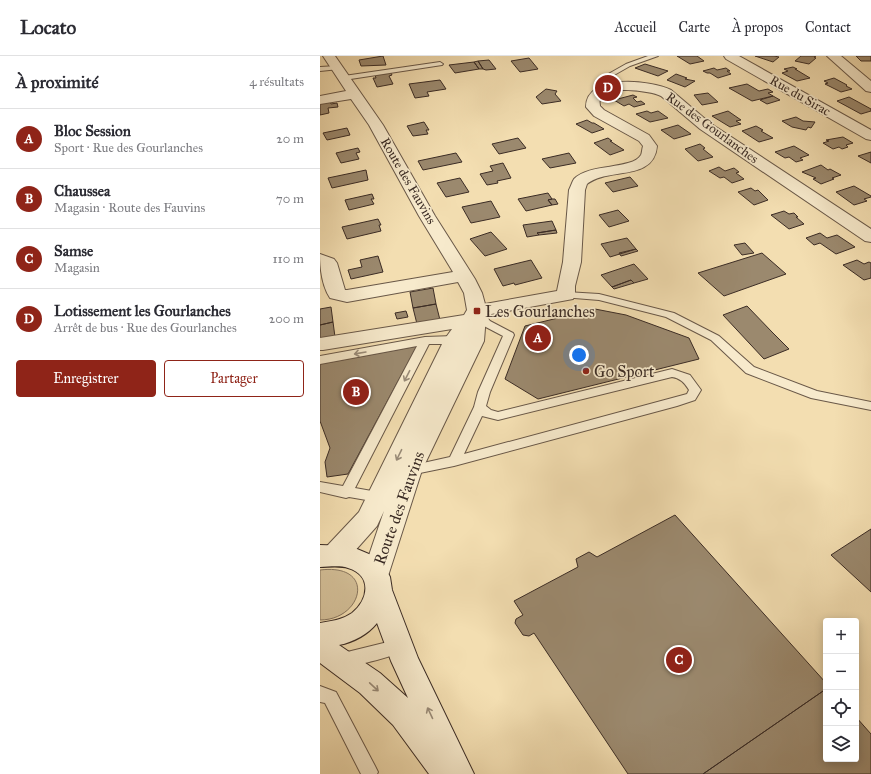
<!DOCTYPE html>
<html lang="fr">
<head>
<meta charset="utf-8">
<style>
  :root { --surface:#fff; --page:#f2f2f3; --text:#2b2b33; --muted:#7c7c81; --line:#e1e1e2; --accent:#8f2418 }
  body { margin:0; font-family:"IM FELL Great Primer",serif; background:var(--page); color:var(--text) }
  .controls { position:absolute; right:12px; bottom:12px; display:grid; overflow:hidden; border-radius:4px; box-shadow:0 2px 10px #0003 }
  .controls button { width:36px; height:36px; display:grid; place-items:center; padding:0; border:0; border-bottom:1px solid var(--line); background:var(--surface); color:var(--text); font:20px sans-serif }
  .you { position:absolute; left:259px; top:299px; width:14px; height:14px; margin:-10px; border:3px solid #fff; border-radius:50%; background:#1a73e8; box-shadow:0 0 0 6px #1a73e833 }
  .badge { display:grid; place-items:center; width:26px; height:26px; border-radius:50%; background:var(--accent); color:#fff; font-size:13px; font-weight:700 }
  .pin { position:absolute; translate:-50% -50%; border:2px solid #fff; box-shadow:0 1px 4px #0006 }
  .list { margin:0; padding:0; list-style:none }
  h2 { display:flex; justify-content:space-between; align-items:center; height:52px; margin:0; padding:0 16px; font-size:17px }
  h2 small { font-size:13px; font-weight:400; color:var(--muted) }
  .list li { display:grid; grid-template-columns:26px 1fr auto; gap:12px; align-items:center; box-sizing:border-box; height:60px; padding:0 16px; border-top:1px solid var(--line) }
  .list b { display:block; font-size:15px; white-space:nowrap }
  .list p { margin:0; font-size:13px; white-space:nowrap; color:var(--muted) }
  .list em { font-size:13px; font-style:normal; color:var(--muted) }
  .actions { display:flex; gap:8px; padding:12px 16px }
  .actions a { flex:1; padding:9px 0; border:1px solid var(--accent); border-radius:4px; text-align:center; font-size:14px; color:var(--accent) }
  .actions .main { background:var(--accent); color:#fff }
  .icon { flex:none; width:22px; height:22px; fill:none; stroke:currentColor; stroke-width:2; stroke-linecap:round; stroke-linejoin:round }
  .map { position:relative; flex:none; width:551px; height:718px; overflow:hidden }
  header { display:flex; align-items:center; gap:24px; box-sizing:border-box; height:56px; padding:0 20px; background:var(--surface); border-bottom:1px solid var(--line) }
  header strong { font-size:19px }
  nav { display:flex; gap:22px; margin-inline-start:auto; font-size:14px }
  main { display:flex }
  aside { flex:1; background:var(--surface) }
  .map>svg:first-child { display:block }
  .green { fill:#d4c099; stroke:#88765f }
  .building { fill:#9b896e; stroke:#3b2c25 }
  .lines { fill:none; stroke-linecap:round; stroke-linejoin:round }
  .lane-casing { stroke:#695848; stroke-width:2 }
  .street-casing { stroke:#695848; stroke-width:2 }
  .secondary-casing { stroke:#3b2c25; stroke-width:2 }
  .lane { fill:#f7eacc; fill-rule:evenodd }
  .street { fill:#f7eacc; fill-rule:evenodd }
  .secondary { fill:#f7eacc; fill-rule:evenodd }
  .oneway { stroke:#998b78 }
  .poi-dot { fill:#8f2418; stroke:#f7eacc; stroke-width:1.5 }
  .labels { text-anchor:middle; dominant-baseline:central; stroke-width:3.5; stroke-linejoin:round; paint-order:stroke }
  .far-street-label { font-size:13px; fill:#3b2c25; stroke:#f7eacc }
  .poi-label { font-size:16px; fill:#3b2c25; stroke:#f7eacc; text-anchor:start }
  .street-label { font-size:16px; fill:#3b2c25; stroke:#f7eacc }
</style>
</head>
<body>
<header>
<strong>Locato</strong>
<nav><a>Accueil</a><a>Carte</a><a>À propos</a><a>Contact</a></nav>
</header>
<main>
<aside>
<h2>À proximité<small>4 résultats</small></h2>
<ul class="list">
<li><span class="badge">A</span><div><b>Bloc Session</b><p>Sport · Rue des Gourlanches</p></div><em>20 m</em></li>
<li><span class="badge">B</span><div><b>Chaussea</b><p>Magasin · Route des Fauvins</p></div><em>70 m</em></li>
<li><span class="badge">C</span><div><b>Samse</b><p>Magasin</p></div><em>110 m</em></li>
<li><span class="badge">D</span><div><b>Lotissement les Gourlanches</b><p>Arrêt de bus · Rue des Gourlanches</p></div><em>200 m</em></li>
</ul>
<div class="actions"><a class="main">Enregistrer</a><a>Partager</a></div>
</aside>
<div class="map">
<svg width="551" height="718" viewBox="0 0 551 718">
  <rect width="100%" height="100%" fill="#f3deb1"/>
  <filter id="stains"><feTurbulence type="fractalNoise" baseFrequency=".005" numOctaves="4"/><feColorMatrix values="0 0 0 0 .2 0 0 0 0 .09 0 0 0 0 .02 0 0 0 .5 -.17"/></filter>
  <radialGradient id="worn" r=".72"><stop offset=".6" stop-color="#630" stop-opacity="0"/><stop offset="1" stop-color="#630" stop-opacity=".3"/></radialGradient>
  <!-- green -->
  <path class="green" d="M0 514C57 507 43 564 0 564Z"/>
  <!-- building -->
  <path class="building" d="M63 0 66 9 41 10 39 4Z
    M357 0H377L384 5 370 8Z
    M435 0H454L459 1 453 6Z
    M481 0H496L494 1 496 2 489 8 475 5Z
    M536 0H551V5H541Z
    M209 2 218 13 200 16 191 5Z
    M169 4 176 13 166 14 163 13 158 5Z
    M158 5 163 13H159L154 6Z
    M154 6 159 13 135 17 129 9Z
    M325 8 348 15 338 20 315 12Z
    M473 11 477 13H475L490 22 477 25 462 17 468 15 464 13Z
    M394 12 397 14 406 12 410 15H407L411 18 398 22 390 17H387L383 15Z
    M71 17 72 19 69 20 73 28 57 31 53 22H56L55 19Z
    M356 18 367 22 365 23 375 25 365 31 347 24Z
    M514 22 527 29 526 30 532 33 521 36 505 28 508 27 504 25Z
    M120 24 126 33 107 36 109 40 95 42 89 28Z
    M427 28 439 35 448 33 453 36 448 37 453 40 432 45 409 32Z
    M226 33 237 35 235 38 241 45 222 48 216 41Z
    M388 37 398 46 382 49 374 39Z
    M313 39 317 41 313 42 317 46 321 45 325 48 314 51 309 48 304 50 294 44Z
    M453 40 460 44 447 48 440 44Z
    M529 41 551 53V55L541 58 517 45Z
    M10 46 11 48 17 47 18 51 8 52 9 57 0 59V48Z
    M327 55 331 57 338 55 348 62 330 66 316 58Z
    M408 55 421 64 416 65 421 68 410 71 392 60Z
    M476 61 483 65 495 66 491 72 488 71 486 74 472 71 462 65Z
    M267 64 272 67H274L284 73 272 77 256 68Z
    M104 66 109 74H106L108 78 93 80 87 70Z
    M358 69 371 78 354 83 341 74Z
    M436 70 443 74 441 75 453 82 439 86 422 75Z
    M27 72 30 79 7 84 3 77Z
    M523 81 533 87 526 89 528 91 522 93 519 91 513 93 503 87 509 85 506 84Z
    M198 82 206 92 179 98 172 88Z
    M288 82 292 85H290L304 94 290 99 274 87Z
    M380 88 385 92 383 93 393 101 378 105 365 93Z
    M474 90 489 99 480 102 483 104 476 106 469 101 465 102 455 96Z
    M38 92 40 96 36 97 39 103 21 107 16 97Z
    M551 96V107L538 100Z
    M136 97 142 106 103 114 98 105Z
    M249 97 256 107 230 112 222 103Z
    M183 107 191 122 177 125 178 127 167 129 160 118 173 115 170 110Z
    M501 109 508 114 510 113 521 119 512 122 514 123 501 128 493 123 496 122 482 116Z
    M399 111 405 115 414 112 419 116 416 117 424 123 412 127 404 121 400 122 389 115Z
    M46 114 48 124 12 132 8 122Z
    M310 121 318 130 293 136 285 127Z
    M140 122 149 136 126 141 117 127Z
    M534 130 551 140V141L544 143 547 145 534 149 516 136Z
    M431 132 435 135 438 134 448 144 434 149 418 136Z
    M228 137 232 143 228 144 232 149 206 155 198 143Z
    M52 138 54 143H51L54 148 29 154 25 144Z
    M232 143H235L238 148 232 149 228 144Z
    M171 145 180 161 151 167 142 151Z
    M298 154 309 165 289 171 279 159Z
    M464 155 469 158 474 157 478 161H476L484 168 469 173 451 159Z
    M58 163 61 169H59L61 175 27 183 22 171Z
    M232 165 236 174 217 177 219 179 207 181 203 169Z
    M236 174 237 177 219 179 217 177Z
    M171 176 187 193 165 200 150 183Z
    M500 177 507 182 517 179 535 191 516 198 500 187 494 189 486 182Z
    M307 182 316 193 290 201 281 188Z
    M425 187 434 197 422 199 414 189Z
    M316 193 318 195 301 200 299 197Z
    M442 197 466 218 404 240 378 217Z
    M58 200 63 216 31 223 28 214 42 211 40 204Z
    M211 204 222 222 195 229 194 227 183 230 174 213Z
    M537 204 544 208 549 206 551 207V222L544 224 523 209Z
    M314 208 328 223 314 227 311 224 292 231 281 219Z
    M311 224 314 227 294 233 292 231Z
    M113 232 116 248 93 252 90 236Z
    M116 248 120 264 97 268 93 252Z
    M427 250 452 276 469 293 444 303 403 259Z
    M11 251 13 266 0 269V253Z
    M275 253 306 259 369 282 379 303 218 343 185 323 205 270Z
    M86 255 88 261 77 263 75 257Z
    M13 266 15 281 0 284V269Z
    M97 290 28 418 7 421 5 406 10 392 0 365V308Z
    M355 459 506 627V633L383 718H308L214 577 209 580 203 579 195 567 196 563 203 559 194 545 258 511 256 503 269 496 277 501Z
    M551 473V536L511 499Z
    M506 633V703H536V661L551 678V718H383Z"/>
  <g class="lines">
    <defs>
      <path id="lane" d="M328 0H338L310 10 289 22 287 23 283 21 306 8Z
        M120 6 123 8 122 9 24 24 20 22 24 20Z
        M17 10 19 11V13L0 15V11Z
        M246 236 279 238 354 257 399 280 434 311 497 335 551 346V354L491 342 426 317 391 284 346 261 279 244 242 241 241 239Z
        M157 252 161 253 170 265 193 277 194 279 170 336 166 350 171 354 178 356 352 313 370 319 381 334 375 344 357 350 134 410 90 419 85 417 84 414 85 411 130 401 154 351 158 336 183 280 162 269 152 255ZM352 321C360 322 365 327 369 334L367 338 144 398 162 360 178 364Z
        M134 280 138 282 144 288 143 291 139 292 132 288H109L35 432 63 437 65 441 63 445 58 446 29 441 26 442 0 436V426L23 430 97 290 0 308V300L105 281Z
        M80 583 85 585 88 590 85 595C71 600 29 614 15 609L13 604 15 599Z
        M0 630 16 636 55 710 58 716 57 718H41L5 647 0 646Z"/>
      <path id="street" d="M3 0H15L63 69 115 160 155 223 162 237 165 248 237 235 243 206 249 134C251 130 252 126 254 123 269 107 312 114 321 99 322 97 322 93 323 90L319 85 274 60 266 51C266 17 331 24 351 34L390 67 551 173V186L545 185 380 73 341 40C331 35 284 28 280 44 279 46 280 48 280 50L284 54 329 79 337 90C334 126 288 111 267 128L265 134 261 206 255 230V239L253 243 166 259 164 285 102 414 69 517 65 525 56 528 47 525 43 517 64 455 57 470 25 506 16 509 7 506 3 498 7 490 39 456 124 284 132 273 3 294H0V282L144 259 147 254 144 237 138 226 27 246 10 242C2 230 0 212 0 198L14 203 17 207 25 234H27L133 216 99 160 49 69 31 43 0 48V40L26 35Z
        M404 0H419L551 74V84L546 83 406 3Z
        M507 0H521L551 25V36L546 35Z"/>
      <path id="secondary" d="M0 489 28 490 37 493 56 501 66 513 70 521 72 534 98 602 154 718H109L73 669 40 637 0 607V567C11 565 22 564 32 557 49 543 52 519 28 512 19 509 9 511 0 511ZM57 567 71 605 88 642 60 617 19 589C34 586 48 578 57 567Z"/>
    </defs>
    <!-- lane casing -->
    <use href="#lane" class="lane-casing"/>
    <!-- street casing -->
    <use href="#street" class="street-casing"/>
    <!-- secondary casing -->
    <use href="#secondary" class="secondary-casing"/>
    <!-- lane -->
    <use href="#lane" class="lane"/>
    <!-- street -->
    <use href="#street" class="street"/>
    <!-- secondary -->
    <use href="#secondary" class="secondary"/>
  </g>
  <!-- one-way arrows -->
  <defs><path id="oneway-shaft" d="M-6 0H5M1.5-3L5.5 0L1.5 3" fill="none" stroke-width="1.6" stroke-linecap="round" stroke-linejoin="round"/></defs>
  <g class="oneway">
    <use href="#oneway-shaft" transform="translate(40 297) rotate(170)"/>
    <use href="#oneway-shaft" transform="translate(87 320) rotate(117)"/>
    <use href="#oneway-shaft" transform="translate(79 399) rotate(116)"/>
    <use href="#oneway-shaft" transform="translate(54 631) rotate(43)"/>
    <use href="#oneway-shaft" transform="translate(110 657) rotate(-115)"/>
  </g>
  <!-- markers -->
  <g class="poi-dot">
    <rect x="153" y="251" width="8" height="8" rx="2"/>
    <circle cx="266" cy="315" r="4"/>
  </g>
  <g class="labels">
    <!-- far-street labels -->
    <g class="far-street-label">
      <text transform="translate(480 40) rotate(30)">Rue du Sirac</text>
      <text transform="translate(392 72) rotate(36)">Rue des Gourlanches</text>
      <text transform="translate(88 125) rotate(60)">Route des Fauvins</text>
    </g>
    <!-- poi labels -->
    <g class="poi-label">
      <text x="165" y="255">Les Gourlanches</text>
      <text x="274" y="315">Go Sport</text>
    </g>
    <!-- street labels -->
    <g class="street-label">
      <text transform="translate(79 452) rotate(-70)">Route des Fauvins</text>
    </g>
  </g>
  <rect width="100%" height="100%" filter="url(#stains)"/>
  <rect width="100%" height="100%" fill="url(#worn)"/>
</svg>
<div class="controls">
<button>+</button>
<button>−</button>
<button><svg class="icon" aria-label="locate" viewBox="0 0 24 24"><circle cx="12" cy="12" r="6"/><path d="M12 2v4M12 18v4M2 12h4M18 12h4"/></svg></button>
<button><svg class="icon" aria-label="layers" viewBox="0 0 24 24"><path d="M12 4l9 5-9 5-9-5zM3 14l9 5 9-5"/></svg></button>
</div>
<div class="you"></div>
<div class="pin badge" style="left:218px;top:282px">A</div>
<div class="pin badge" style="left:36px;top:336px">B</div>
<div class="pin badge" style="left:359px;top:604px">C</div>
<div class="pin badge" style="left:288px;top:32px">D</div>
</div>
</main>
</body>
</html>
